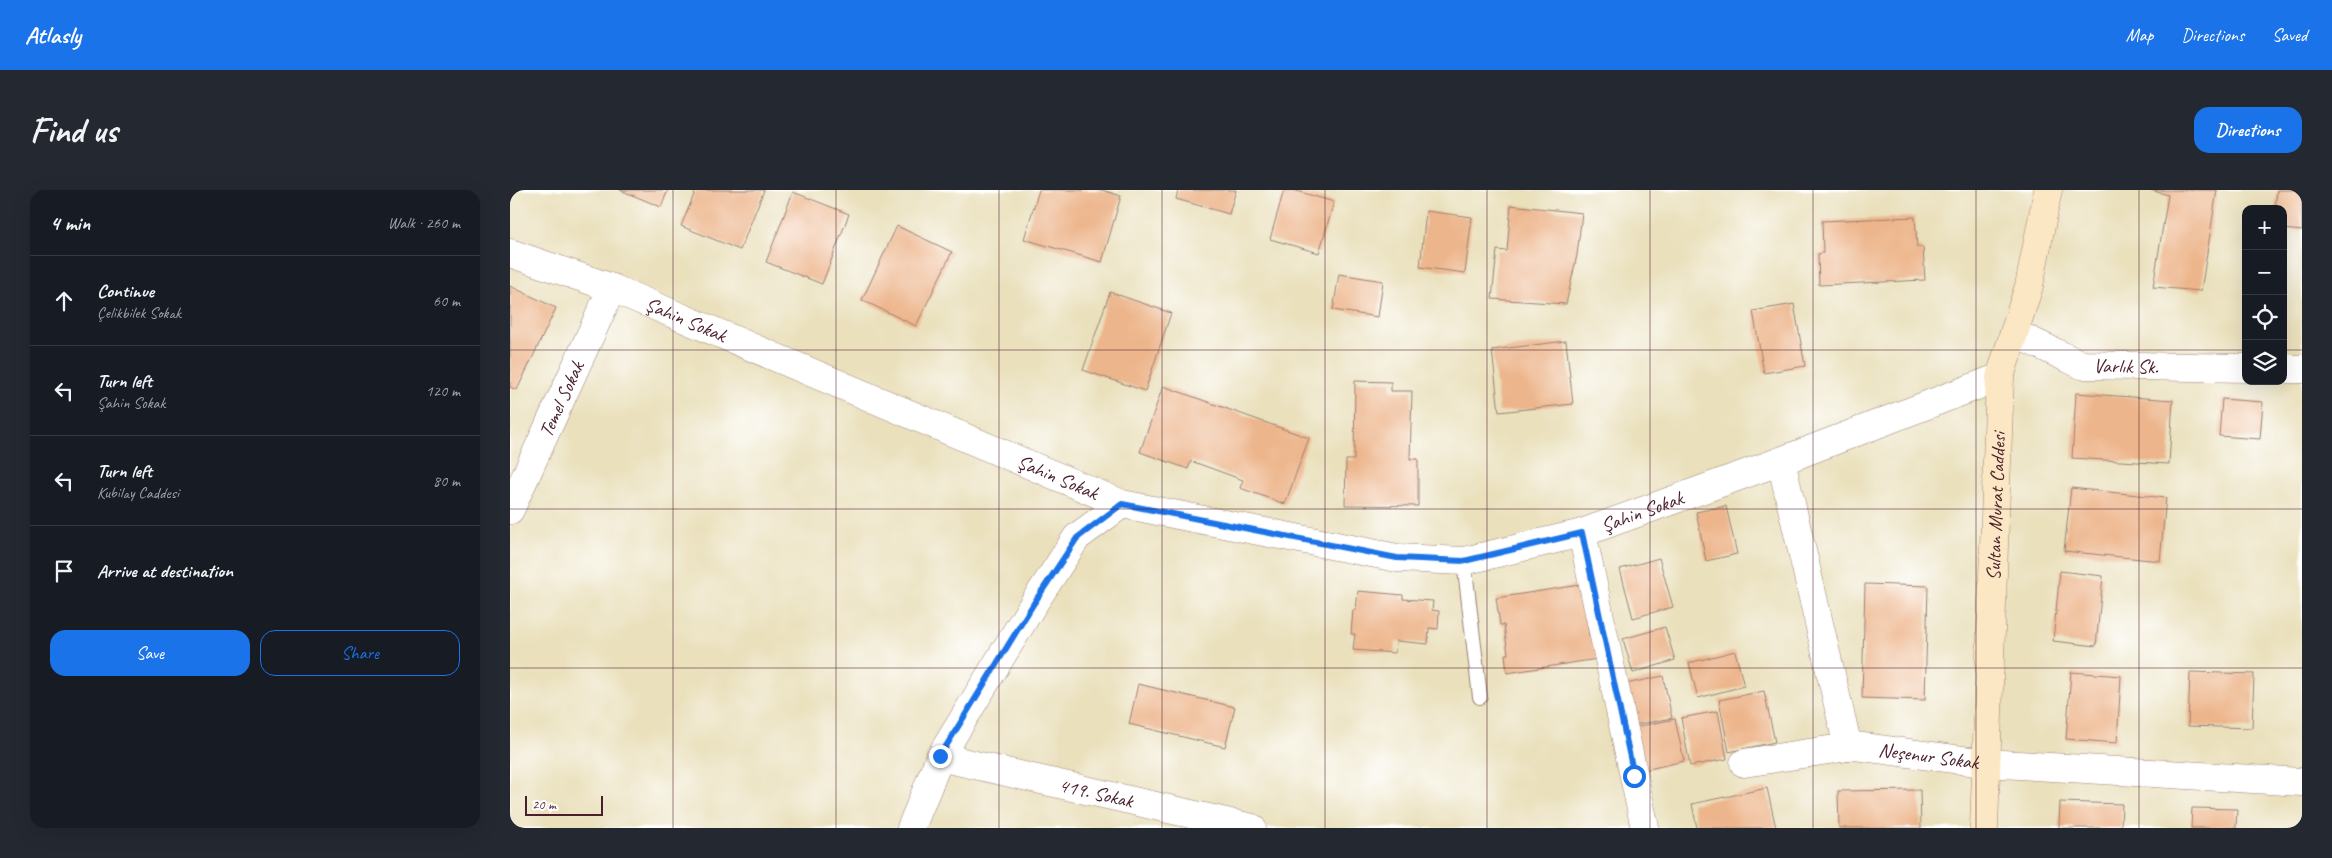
<!DOCTYPE html>
<html lang="en">
<head>
<meta charset="utf-8">
<style>
  :root { --surface:#171b24; --page:#242831; --text:#f1f3f6; --muted:#9ea1a6; --line:#363941; --accent:#1a73e8 }
  body { margin:0; font-family:Caveat,sans-serif; background:var(--page); color:var(--text) }
  .controls { position:absolute; right:15px; top:15px; display:grid; overflow:hidden; border-radius:10px; box-shadow:0 5px 20px #0002 }
  .controls button { width:45px; height:45px; display:grid; place-items:center; padding:0; border:0; border-bottom:1px solid var(--line); background:var(--surface); color:var(--text); font:25px sans-serif }
  .scale { position:absolute; left:15px; bottom:12px; width:78px; box-sizing:border-box; padding-left:5px; border:2px solid #4a1f2b; border-top:0; font-size:14px; line-height:18px; white-space:nowrap; color:#4a1f2b; -webkit-text-stroke:4px #fff; paint-order:stroke }
  .stop { position:absolute; width:15px; height:15px; margin:-11px; border:4px solid #1a73e8; border-radius:50%; background:#fff }
  .stop.end { background:#1a73e8; border-color:#fff; box-shadow:0 1px 5px #0008 }
  .list { margin:0; padding:0; list-style:none }
  h2 { display:flex; justify-content:space-between; align-items:center; height:65px; margin:0; padding:0 20px; font-size:21px }
  h2 small { font-size:16px; font-weight:400; color:var(--muted) }
  .list li { display:grid; grid-template-columns:32px 1fr auto; gap:15px; align-items:center; box-sizing:border-box; height:90px; padding:0 20px; border-top:1px solid var(--line) }
  .list b { display:block; font-size:19px; white-space:nowrap }
  .list p { margin:0; font-size:16px; white-space:nowrap; color:var(--muted) }
  .list em { font-size:16px; font-style:normal; color:var(--muted) }
  .actions { display:flex; gap:10px; padding:15px 20px }
  .actions a { flex:1; padding:11px 0; border:1px solid var(--accent); border-radius:15px; text-align:center; font-size:18px; color:var(--accent) }
  .actions .main { background:var(--accent); color:#fff }
  .icon { flex:none; width:28px; height:28px; fill:none; stroke:currentColor; stroke-width:2; stroke-linecap:round; stroke-linejoin:round }
  .map { position:relative; flex:none; width:1792px; height:638px; overflow:hidden; border-radius:15px }
  header { display:flex; align-items:center; gap:30px; box-sizing:border-box; height:70px; padding:0 25px; background:var(--accent); color:#fff }
  header strong { font-size:24px }
  nav { display:flex; gap:28px; margin-inline-start:auto; font-size:18px }
  .intro { display:flex; align-items:center; justify-content:space-between; box-sizing:border-box; height:120px; padding:0 30px }
  h1 { margin:0; font-size:35px }
  .button { padding:12px 22px; border-radius:15px; background:var(--accent); color:#fff; font-size:18px; font-weight:700 }
  main { display:flex; gap:30px; padding:0 30px }
  aside { flex:1; background:var(--surface); border-radius:15px; box-shadow:0 5px 20px #0002 }
  .map>svg:first-child { display:block }
  .building { fill:#edb58b }
  .lines { fill:none; stroke-linecap:round; stroke-linejoin:round }
  .lane-casing { stroke:#9a8074; stroke-width:16 }
  .street-casing { stroke:#9a8074; stroke-width:29 }
  .secondary-casing { stroke:#9a8074; stroke-width:29 }
  .lane { stroke:#fff; stroke-width:14 }
  .street { stroke:#fff; stroke-width:28 }
  .secondary { stroke:#fbe7c3; stroke-width:28 }
  .route { stroke:#1a73e8; stroke-width:6 }
  .grid { fill:none; stroke:#4a1f2b; stroke-width:1; stroke-opacity:0.55 }
  .labels { text-anchor:middle; dominant-baseline:central; stroke-width:4; stroke-linejoin:round; paint-order:stroke }
  .street-label { font-size:20px; fill:#4a1f2b; stroke:#fff }
</style>
</head>
<body>
<header>
<strong>Atlasly</strong>
<nav><a>Map</a><a>Directions</a><a>Saved</a></nav>
</header>
<div class="intro"><h1>Find us</h1><a class="button">Directions</a></div>
<main>
<aside>
<h2>4 min<small>Walk · 260 m</small></h2>
<ul class="list">
<li><svg class="icon" aria-label="ahead" viewBox="0 0 24 24"><path d="M12 20V5M6 11l6-6 6 6"/></svg><div><b>Continue</b><p>Çelikbilek Sokak</p></div><em>60 m</em></li>
<li><svg class="icon" aria-label="left" viewBox="0 0 24 24"><path d="M17 20v-9H6M10 6l-5 5 5 5"/></svg><div><b>Turn left</b><p>Şahin Sokak</p></div><em>120 m</em></li>
<li><svg class="icon" aria-label="left" viewBox="0 0 24 24"><path d="M17 20v-9H6M10 6l-5 5 5 5"/></svg><div><b>Turn left</b><p>Kubilay Caddesi</p></div><em>80 m</em></li>
<li><svg class="icon" aria-label="arrive" viewBox="0 0 24 24"><path d="M6 21V4h12l-3 4 3 4H6"/></svg><div><b>Arrive at destination</b></div></li>
</ul>
<div class="actions"><a class="main">Save</a><a>Share</a></div>
</aside>
<div class="map">
<svg width="1792" height="638" viewBox="0 0 1792 638">
  <rect width="100%" height="100%" fill="#fff"/>
  <filter id="ink" filterUnits="userSpaceOnUse"><feTurbulence type="fractalNoise" baseFrequency=".02" numOctaves="2"/><feDisplacementMap in="SourceGraphic" scale="10" xChannelSelector="R" yChannelSelector="G"/><feConvolveMatrix kernelMatrix="1 2 1 2 8 2 1 2 1" color-interpolation-filters="sRGB"/></filter>
  <filter id="wash" filterUnits="userSpaceOnUse"><feTurbulence type="fractalNoise" baseFrequency=".0096" numOctaves="4" result="noise"/><feDisplacementMap in="SourceGraphic" scale="20" xChannelSelector="R" yChannelSelector="G"/><feGaussianBlur stdDeviation="1.12" result="paint"/><feColorMatrix in="noise" values="0 0 0 0 0 0 0 0 0 0 0 0 0 0 0 0 0 1.4 0 .05"/><feComposite in="paint" operator="in"/></filter>
  <g filter="url(#wash)">
    <rect width="100%" height="100%" fill="#eae0bc"/>
    <g id="blocks">
      <!-- building -->
      <path class="building" d="M110 0H158L151 17Z
        M186 0H254L230 60 171 36Z
        M529 0H592L611 6 592 72 514 49Z
        M668 0H726L719 24 666 9Z
        M774 0H783L824 12 809 63 760 49Z
        M1707 0 1691 101 1643 97 1658 5 1640 0Z
        M1767 0H1792V41L1773 39V19H1765Z
        M283 2 339 24 312 94 256 72Z
        M1001 15 1072 23 1067 65 1056 114 982 109 987 60 997 61Z
        M916 21 962 27 955 83 910 77Z
        M1405 27 1407 57H1413L1415 90 1309 95 1308 64 1313 63 1312 31Z
        M387 36 442 62 406 136 352 110Z
        M829 84 873 91 868 127 823 120Z
        M0 96 46 118 7 200 0 197Z
        M600 102 661 123 635 201 573 180Z
        M1284 114 1295 176 1254 183 1243 121Z
        M1056 151 1063 214 989 222 982 160Z
        M845 191 881 192V201H902L900 269H908V316L835 315 836 270H844Z
        M653 196 799 248 775 314 730 298 733 290 681 271 678 279 630 262Z
        M1566 203 1663 210 1659 274 1562 268Z
        M1712 209 1753 212 1750 249 1709 246Z
        M1561 298 1656 308 1650 371 1554 361Z
        M1216 316 1227 364 1196 371 1186 322Z
        M1149 368 1163 417 1123 428 1110 379Z
        M1550 381 1593 386 1586 456 1543 451Z
        M1076 394V421L1079 446H1084L1087 469 997 483 995 464H998L994 435H990L986 408Z
        M1355 394 1418 396 1415 510 1352 508Z
        M848 401 893 405V409L923 411 922 420 929 421 928 439 919 438 918 454 886 451 885 463 843 460 845 444H841L843 420H846Z
        M1155 437 1165 470 1123 483 1113 449Z
        M1225 461 1234 496 1188 508 1179 473Z
        M1561 482 1611 486 1607 553 1556 549Z
        M1680 482 1744 484 1742 538 1678 536Z
        M1153 486 1162 528 1125 535 1116 494Z
        M628 494 725 517 715 557 619 534Z
        M1254 501 1265 552 1219 562 1209 510Z
        M1208 521 1217 569 1180 576 1171 528Z
        M1165 529 1174 571 1130 581 1121 538Z
        M1257 598 1266 638H1187L1182 614Z
        M1410 600 1411 638H1329L1328 601Z
        M1550 612 1612 614 1611 638H1549Z
        M1682 618 1727 619 1726 638H1681Z"/>
    </g>
  </g>
  <g filter="url(#ink)">
    <use href="#blocks" fill-opacity="0" stroke="#9a8074" stroke-width="1"/>
    <g class="lines">
      <defs>
        <path id="lane" d="M954 371 970 507"/>
        <g id="street">
          <path id="s1" d="M0 63 102 98 612 314 887 368 954 371 1072 343 1271 271 1490 187"/>
          <path id="s2" d="M1504 143 1572 175 1736 178"/>
          <path d="M1773 179H1792"/>
          <path id="s3" d="M1271 271 1338 557 1345 556 1475 573 1792 592"/>
          <path id="s4" d="M0 320 102 98"/>
          <path d="M1072 343 1135 638"/>
          <path id="s5" d="M430 567 742 638"/>
          <path d="M1234 573 1338 557"/>
          <path d="M401 638 430 567 524 413 567 347 612 314"/>
        </g>
        <g id="secondary">
          <path id="s6" d="M1474 638 1490 187 1519 96 1538 0"/>
        </g>
      </defs>
      <!-- lane casing -->
      <use href="#lane" class="lane-casing"/>
      <!-- street casing -->
      <use href="#street" class="street-casing"/>
      <!-- secondary casing -->
      <use href="#secondary" class="secondary-casing"/>
      <!-- lane -->
      <use href="#lane" class="lane"/>
      <!-- street -->
      <use href="#street" class="street"/>
      <!-- secondary -->
      <use href="#secondary" class="secondary"/>
    </g>
  </g>
  <g class="lines" filter="url(#ink)">
    <!-- route -->
    <path class="route" d="M430 566 524 413 567 348 612 314 887 368 954 371 1072 343 1124 586"/>
  </g>
  <!-- grid -->
  <path class="grid" d="M163 0V638M326 0V638M489 0V638M652 0V638M815 0V638M977 0V638M1140 0V638M1303 0V638M1466 0V638M1629 0V638M0 160H1736M1773 160H1792M0 319H1792M0 478H1792"/>
  <g class="labels">
    <!-- street labels -->
    <g class="street-label">
      <text stroke="none"><textPath href="#s1" startOffset="188">Şahin Sokak</textPath></text>
      <text stroke="none"><textPath href="#s2" startOffset="119">Varlık Sk.</textPath></text>
      <text stroke="none"><textPath href="#s4" startOffset="122">Temel Sokak</textPath></text>
      <text stroke="none"><textPath href="#s1" startOffset="592">Şahin Sokak</textPath></text>
      <text stroke="none"><textPath href="#s6" startOffset="322">Sultan Murat Caddesi</textPath></text>
      <text stroke="none"><textPath href="#s1" startOffset="1194">Şahin Sokak</textPath></text>
      <text stroke="none"><textPath href="#s3" startOffset="375">Neşenur Sokak</textPath></text>
      <text stroke="none"><textPath href="#s5" startOffset="160">419. Sokak</textPath></text>
    </g>
  </g>
</svg>
<div class="controls">
<button>+</button>
<button>−</button>
<button><svg class="icon" aria-label="locate" viewBox="0 0 24 24"><circle cx="12" cy="12" r="6"/><path d="M12 2v4M12 18v4M2 12h4M18 12h4"/></svg></button>
<button><svg class="icon" aria-label="layers" viewBox="0 0 24 24"><path d="M12 4l9 5-9 5-9-5zM3 14l9 5 9-5"/></svg></button>
</div>
<div class="scale">20 m</div>
<div class="stop" style="left:1124px;top:586px"></div>
<div class="stop end" style="left:430px;top:566px"></div>
</div>
</main>
</body>
</html>
